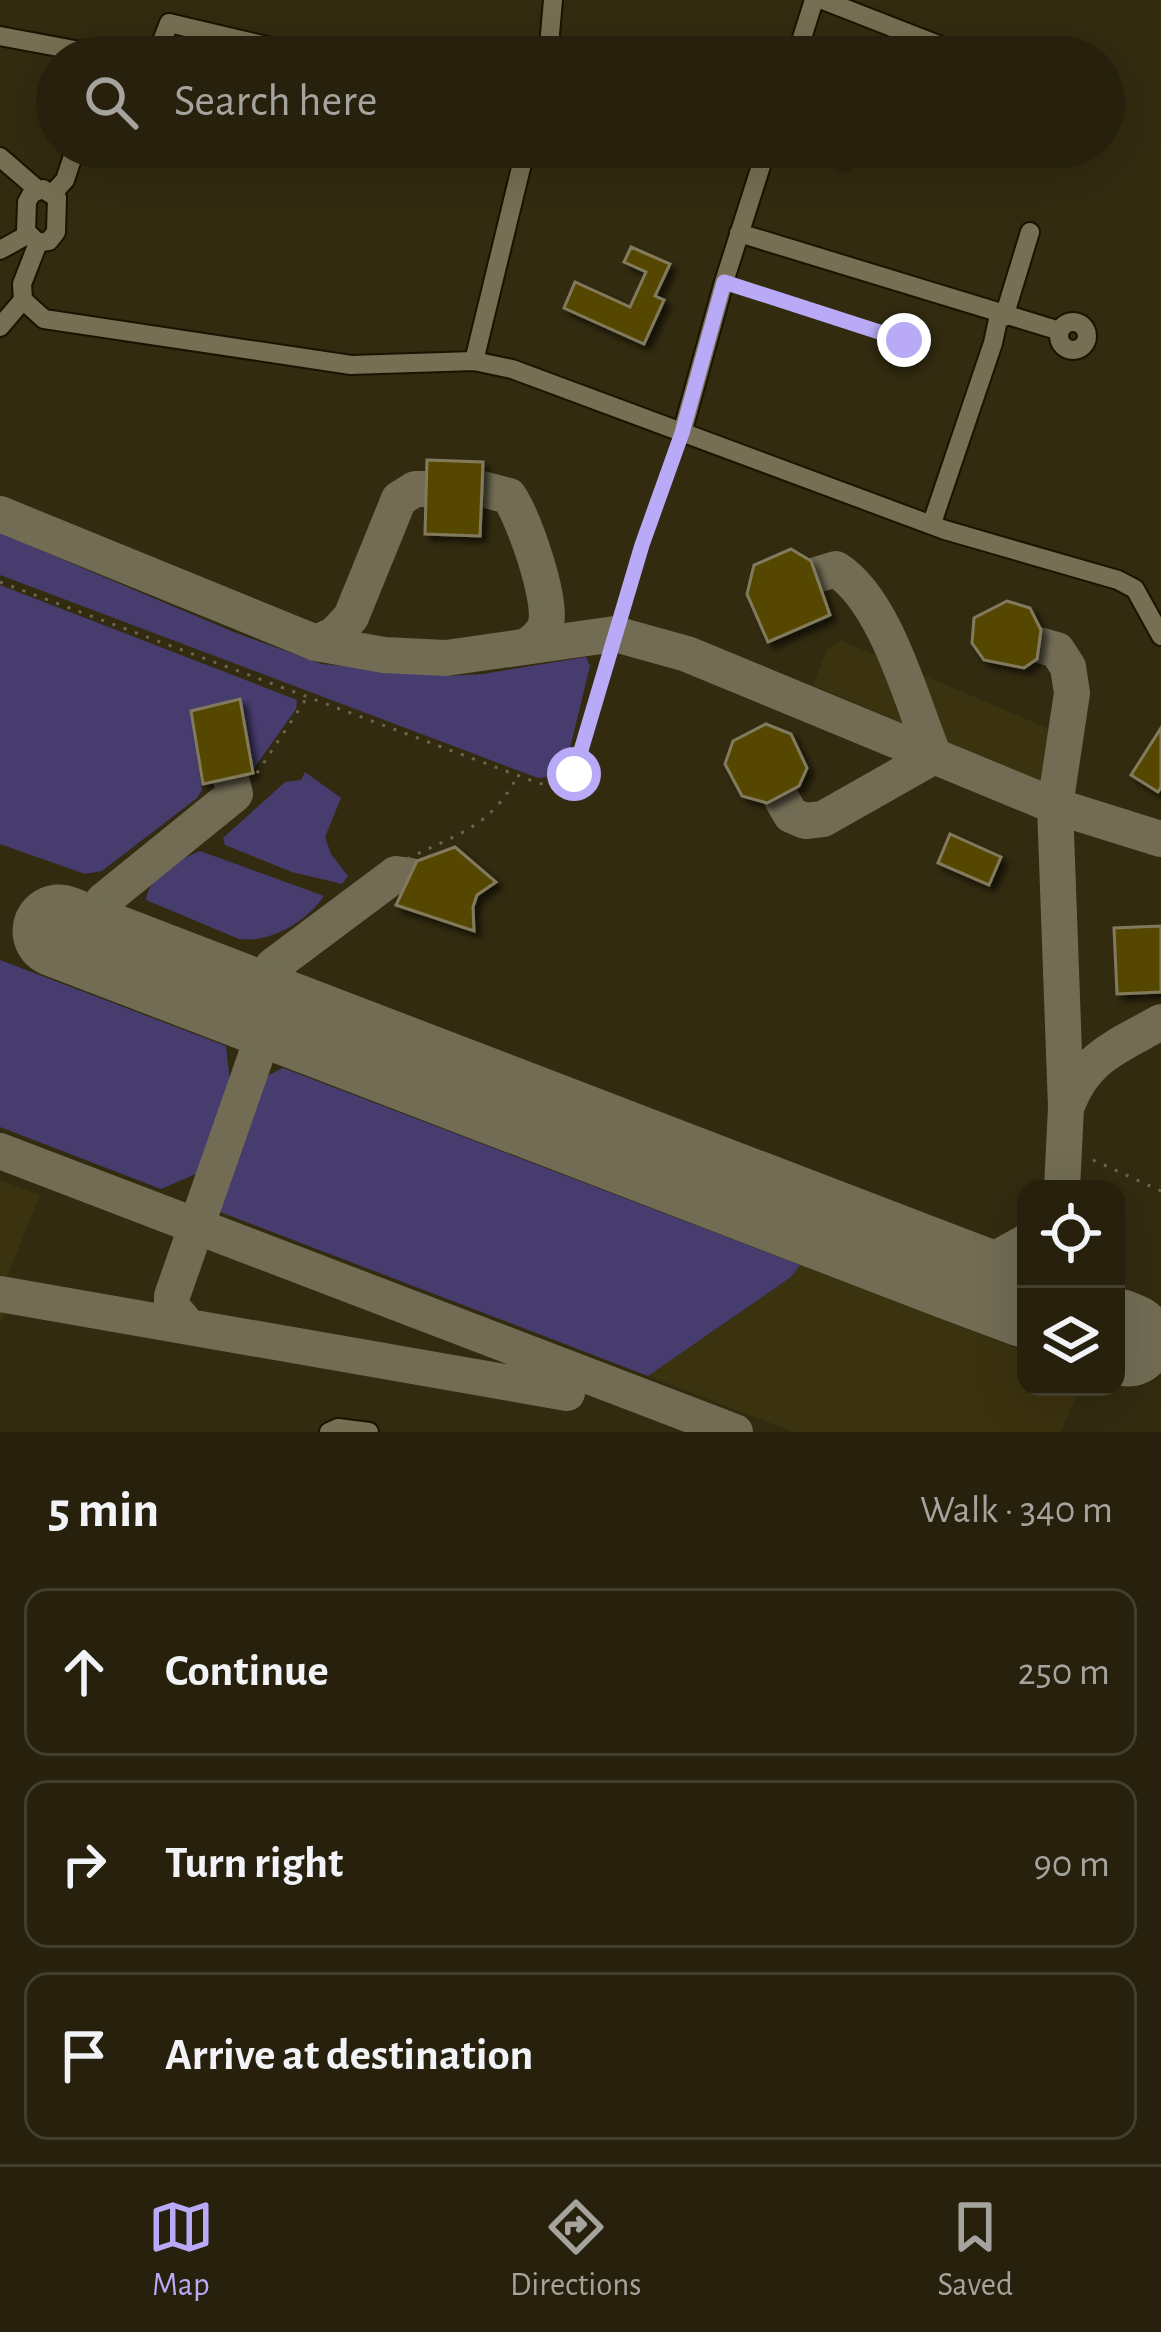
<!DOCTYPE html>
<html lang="en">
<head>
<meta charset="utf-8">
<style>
  :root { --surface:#26200c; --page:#2e2815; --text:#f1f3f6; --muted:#a4a39d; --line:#423e2d; --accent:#b9aaf7 }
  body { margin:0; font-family:"Alegreya Sans",sans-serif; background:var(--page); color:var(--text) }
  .controls { position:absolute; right:36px; bottom:36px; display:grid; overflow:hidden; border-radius:24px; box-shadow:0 12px 48px #0002 }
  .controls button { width:108px; height:108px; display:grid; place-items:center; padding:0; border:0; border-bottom:3px solid var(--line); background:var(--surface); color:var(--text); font:60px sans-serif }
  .stop { position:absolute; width:36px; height:36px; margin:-27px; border:9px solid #b9aaf7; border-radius:50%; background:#fff }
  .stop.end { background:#b9aaf7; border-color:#fff; box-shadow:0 3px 12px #0008 }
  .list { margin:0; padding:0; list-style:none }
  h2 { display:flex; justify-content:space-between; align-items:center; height:156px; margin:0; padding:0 48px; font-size:51px }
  h2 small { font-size:39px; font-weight:400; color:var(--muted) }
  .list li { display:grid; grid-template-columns:78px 1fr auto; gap:36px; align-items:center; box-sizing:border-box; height:168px; margin:0 24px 24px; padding:0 24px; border:3px solid var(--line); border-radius:24px }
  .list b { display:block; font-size:45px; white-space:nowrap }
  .list em { font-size:39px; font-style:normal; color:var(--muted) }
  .icon { flex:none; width:66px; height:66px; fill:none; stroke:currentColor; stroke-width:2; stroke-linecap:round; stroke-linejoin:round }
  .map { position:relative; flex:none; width:1161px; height:1432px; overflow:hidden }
  .search { position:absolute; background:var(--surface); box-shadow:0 12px 48px #0002; left:36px; right:36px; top:36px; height:132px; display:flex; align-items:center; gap:30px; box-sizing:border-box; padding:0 42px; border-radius:66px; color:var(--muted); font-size:45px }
  .sheet { height:732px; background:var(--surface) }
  nav { display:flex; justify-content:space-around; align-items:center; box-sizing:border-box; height:168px; border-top:3px solid var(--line); background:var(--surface); font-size:33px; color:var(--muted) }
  nav a { display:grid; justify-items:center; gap:6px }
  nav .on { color:var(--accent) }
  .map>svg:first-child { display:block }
  .built { fill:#3b320f }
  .green { fill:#473c6e }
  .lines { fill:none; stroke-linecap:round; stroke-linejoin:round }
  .taxiway { stroke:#726c54; stroke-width:36 }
  .runway { stroke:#726c54; stroke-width:93 }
  .building { fill:#564706; stroke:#827a5d; stroke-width:3; filter:url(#shadow) }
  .minor-casing { stroke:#1a1300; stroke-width:22 }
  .path { stroke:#6c664f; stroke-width:3; stroke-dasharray:3 9; stroke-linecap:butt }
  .minor { stroke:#776f53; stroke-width:18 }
  .route { stroke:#b9aaf7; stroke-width:15 }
</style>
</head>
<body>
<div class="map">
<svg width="1161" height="1432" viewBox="0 0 1161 1432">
  <defs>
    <filter id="shadow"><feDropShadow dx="5.5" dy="5.5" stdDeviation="3" flood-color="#0009"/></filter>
  </defs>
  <rect width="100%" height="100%" fill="#322b10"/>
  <!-- built -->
  <path class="built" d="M840 640 1052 730 1047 785 813 685 827 650Z
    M0 1180 40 1195 0 1294 4 1317 0 1322Z
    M800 1265 1026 1352V1387H1080L1061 1432H793L648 1376 791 1277Z"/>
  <!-- green -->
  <path class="green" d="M0 533 236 633 322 664 447 676 483 674 586 657 590 666 566 764 557 776 538 778 0 575Z
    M0 585 297 700 296 709 254 768 241 698 190 711 202 790 197 798 102 871 85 874 0 844Z
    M305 772 341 798 325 837 331 854 348 876 342 884 292 872 225 845 223 838 285 782 301 780Z
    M200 851 324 896C306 922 271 943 239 939L146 900C149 876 178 860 200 851Z
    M0 960 226 1046 230 1082 198 1173 161 1189 0 1127Z
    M283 1068 800 1265 791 1277 648 1376 215 1210 267 1076Z"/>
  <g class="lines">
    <!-- taxiway -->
    <path class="taxiway" d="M482 489 509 496C524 519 552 598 546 624 543 634 536 640 528 645
      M0 514 316 643 384 655 446 658 615 634 687 654 1055 806 1161 839
      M316 643 334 635 351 617 399 499 415 489H426
      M1039 645 1057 650 1068 667 1072 693 1055 806 1066 1107 1062 1189
      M780 796 791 815 805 821 823 819 934 756C911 700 886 601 836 569L816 575
      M103 901 235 794 231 779
      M273 966 396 874 411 876
      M1068 1103C1086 1056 1119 1046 1161 1022
      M0 1151 735 1432
      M954 1274 997 1258 1026 1242
      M0 1294 567 1393
      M188 1326 172 1307V1296L271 1013
      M1128 1340 1161 1353"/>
    <!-- runway -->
    <path class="runway" d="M1026 1301 954 1274 59 931 954 1274 1026 1301
      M1116 1335 1128 1340"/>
  </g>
  <!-- building -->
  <path class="building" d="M804 147H846L840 163Z
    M631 247 670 264 655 296 664 300 644 344 564 308 575 282 630 307 646 272 624 262Z
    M427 460 483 462 480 536 425 534Z
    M791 549 811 561 830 615 768 642 747 594 754 565Z
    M1007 601 1030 608 1041 630 1037 659 1024 668 984 660 972 643 974 618Z
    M240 699 253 773 203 784 191 711Z
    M766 724 791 734 807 768 799 786 767 803 742 796 725 764 733 741Z
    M1161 728V787L1158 792 1131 775Z
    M950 834 1001 857 989 885 938 863Z
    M455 847 496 882 477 895 473 907 474 931 396 905 417 861Z
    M1161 926V992L1117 994 1114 928Z"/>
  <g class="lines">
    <defs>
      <path id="minor" d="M823 0 969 57
        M0 36 112 57
        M156 57 169 23 313 57
        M548 57 553 0
        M796 57 814 0
        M0 157 37 189
        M53 193 65 180 76 147
        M739 233 1060 331
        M38 243 26 231 27 202 32 193 43 189 57 198 56 232 49 241 38 243 22 284 23 300 44 319 351 365 474 361 512 369 945 530 1118 580 1135 589 1161 636
        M0 250 27 235
        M1004 317 1030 232
        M1059 336a14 14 0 1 1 28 0a14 14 0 1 1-28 0Z
        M0 327 23 300
        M474 361 526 147
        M682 433 724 282 767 147
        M932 523 993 343 999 315
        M329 1432 338 1428 369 1432"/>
    </defs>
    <!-- minor casing -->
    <use href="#minor" class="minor-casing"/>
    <!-- path -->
    <path class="path" d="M737 286 904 340
      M0 582 538 783 557 787 574 774 642 545 677 446
      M257 773 306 699
      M407 859C456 834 489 829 517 777
      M1093 1160 1161 1191"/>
    <!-- minor -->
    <use href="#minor" class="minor"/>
  </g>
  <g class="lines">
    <!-- route -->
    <path class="route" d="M574 774 642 545 682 433 724 282 904 340"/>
  </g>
</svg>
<div class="controls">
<button><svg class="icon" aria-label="locate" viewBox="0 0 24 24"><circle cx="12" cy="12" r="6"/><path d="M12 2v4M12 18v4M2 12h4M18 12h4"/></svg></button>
<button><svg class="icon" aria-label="layers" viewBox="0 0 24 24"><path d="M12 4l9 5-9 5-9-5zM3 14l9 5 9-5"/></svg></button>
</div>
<div class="stop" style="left:574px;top:774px"></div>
<div class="stop end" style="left:904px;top:340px"></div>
<div class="search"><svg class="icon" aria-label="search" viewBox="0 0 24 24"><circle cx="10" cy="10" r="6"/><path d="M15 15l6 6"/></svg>Search here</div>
</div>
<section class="sheet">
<h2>5 min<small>Walk · 340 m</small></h2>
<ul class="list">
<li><svg class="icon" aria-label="ahead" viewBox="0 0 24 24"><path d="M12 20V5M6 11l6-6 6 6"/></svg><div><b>Continue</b></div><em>250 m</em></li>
<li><svg class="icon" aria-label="right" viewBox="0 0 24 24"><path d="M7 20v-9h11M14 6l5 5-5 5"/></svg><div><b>Turn right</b></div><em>90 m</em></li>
<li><svg class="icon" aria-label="arrive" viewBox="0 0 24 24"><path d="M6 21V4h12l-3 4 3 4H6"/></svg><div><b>Arrive at destination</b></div></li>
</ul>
</section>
<nav>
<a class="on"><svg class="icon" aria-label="map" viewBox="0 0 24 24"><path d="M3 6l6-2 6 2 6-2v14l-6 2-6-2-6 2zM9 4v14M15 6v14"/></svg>Map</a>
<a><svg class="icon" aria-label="directions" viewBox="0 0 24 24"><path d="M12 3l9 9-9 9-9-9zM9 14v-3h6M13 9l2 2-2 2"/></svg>Directions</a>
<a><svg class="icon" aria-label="saved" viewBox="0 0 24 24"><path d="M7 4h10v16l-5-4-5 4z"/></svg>Saved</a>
</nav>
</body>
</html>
